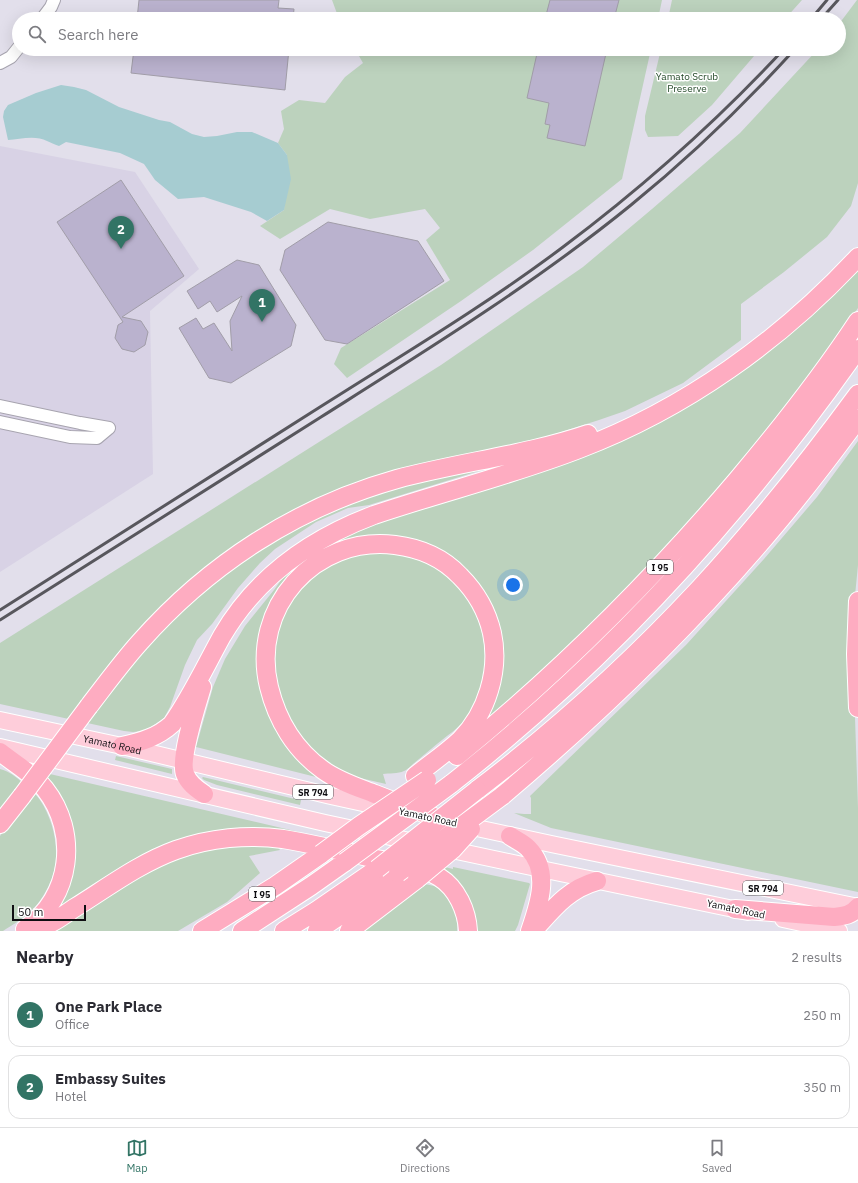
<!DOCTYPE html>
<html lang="en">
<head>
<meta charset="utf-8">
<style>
  :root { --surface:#fff; --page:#f7f7f7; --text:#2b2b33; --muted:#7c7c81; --line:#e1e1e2; --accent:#327465 }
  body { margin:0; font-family:"IBM Plex Sans",sans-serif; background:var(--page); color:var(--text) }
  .scale { position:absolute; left:12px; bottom:10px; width:74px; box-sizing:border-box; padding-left:4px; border:2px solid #0f0e12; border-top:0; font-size:11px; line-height:14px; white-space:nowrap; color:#0f0e12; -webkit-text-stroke:3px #fff; paint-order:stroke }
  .you { position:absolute; left:513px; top:585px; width:14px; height:14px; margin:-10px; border:3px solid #fff; border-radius:50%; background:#1a73e8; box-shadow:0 0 0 6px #1a73e833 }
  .badge { display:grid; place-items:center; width:26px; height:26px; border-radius:50%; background:var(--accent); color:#fff; font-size:13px; font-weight:700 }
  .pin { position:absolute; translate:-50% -33px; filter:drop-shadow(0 1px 2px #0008) }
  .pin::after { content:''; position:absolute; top:21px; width:14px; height:12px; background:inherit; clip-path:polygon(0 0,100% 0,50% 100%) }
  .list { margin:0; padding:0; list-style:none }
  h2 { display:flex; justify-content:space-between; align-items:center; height:52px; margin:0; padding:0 16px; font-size:17px }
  h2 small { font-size:13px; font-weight:400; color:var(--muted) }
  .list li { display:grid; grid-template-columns:26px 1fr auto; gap:12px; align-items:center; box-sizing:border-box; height:64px; margin:0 8px 8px; padding:0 8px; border:1px solid var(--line); border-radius:12px }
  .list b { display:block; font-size:15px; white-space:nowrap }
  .list p { margin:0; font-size:13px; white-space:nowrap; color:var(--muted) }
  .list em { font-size:13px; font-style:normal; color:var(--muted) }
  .icon { flex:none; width:22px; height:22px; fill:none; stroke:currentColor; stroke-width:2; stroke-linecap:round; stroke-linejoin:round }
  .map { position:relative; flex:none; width:858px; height:931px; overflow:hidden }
  .search { position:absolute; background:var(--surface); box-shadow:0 4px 16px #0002; left:12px; right:12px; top:12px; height:44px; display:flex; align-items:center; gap:10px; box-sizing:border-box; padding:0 14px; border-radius:22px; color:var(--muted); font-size:15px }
  .sheet { height:196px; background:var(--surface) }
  nav { display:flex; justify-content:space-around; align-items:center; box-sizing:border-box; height:56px; border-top:1px solid var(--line); background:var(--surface); font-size:11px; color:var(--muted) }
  nav a { display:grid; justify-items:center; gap:2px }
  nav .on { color:var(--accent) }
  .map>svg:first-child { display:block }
  .built { fill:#d8d2e5 }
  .green { fill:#bcd2bd }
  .water { fill:#a6ccd1 }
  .building { fill:#bab2ce; stroke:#a19da8 }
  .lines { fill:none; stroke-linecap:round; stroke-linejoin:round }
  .minor-casing { stroke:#a7a4af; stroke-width:14 }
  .major-casing { stroke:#fff; stroke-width:18 }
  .highway-casing { stroke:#fff; stroke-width:20 }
  .minor { stroke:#fff; stroke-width:12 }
  .major { stroke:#fecdda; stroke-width:16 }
  .highway { stroke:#feacc1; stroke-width:18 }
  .rail { stroke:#58575d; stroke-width:3 }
  .highway-bridge-casing { stroke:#fff; stroke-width:20; stroke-linecap:butt }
  .highway-bridge { stroke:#feacc1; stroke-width:18 }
  .labels { text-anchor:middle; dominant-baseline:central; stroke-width:3; stroke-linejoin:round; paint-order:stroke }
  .shield { fill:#fff; stroke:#575659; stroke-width:1 }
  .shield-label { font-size:9px; font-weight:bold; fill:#0f0e12 }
  .park-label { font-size:10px; fill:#234928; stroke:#fff }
  .street-label { font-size:10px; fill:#0f0e12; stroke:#fff }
</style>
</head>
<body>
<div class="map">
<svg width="858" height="931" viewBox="0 0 858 931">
  <rect width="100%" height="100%" fill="#e2dfeb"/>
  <!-- built -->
  <path class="built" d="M0 146 135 172 199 269 150 311 153 474 0 572Z"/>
  <!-- green -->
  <path class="green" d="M332 0H662L658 19H339Z
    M672 0H802L785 19H668Z
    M857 0H858V183L851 206 827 237 784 272 741 304V340L683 383 625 411 599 420 530 442 473 454 234 548 139 654 208 585 258 547 347 504 399 485 511 461 369 505 348 508 316 522 275 549 260 563 238 588 212 624 197 640 185 665 170 707 164 718 151 727 143 731 133 732 124 731 0 704V643L441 365 583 267 652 209 740 133 818 49H839V24Z
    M355 49H651L622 179 533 250 461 301 347 378 334 364 341 348 450 280 426 240 440 228 425 209 370 219 330 209 280 239 260 226 284 210 287 155 278 143 284 129 281 111 299 100 325 103 345 77 363 63Z
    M661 49H760L712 105 678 136 648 137 645 130V116Z
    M858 267V308L831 347 745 461 635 585 487 724 482 720 499 633 423 544 303 564 258 665 320 778 196 747 213 687 225 659 245 626 274 590 281 580 285 573 312 552 364 527 626 437Z
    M858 441V565L852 626 858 808V892L551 828 514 813 524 814H531V798L530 796 686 645 764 559 817 497Z
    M353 552C378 553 404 552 427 563 480 589 499 655 475 706 467 723 450 733 437 744 429 751 421 757 413 764 411 766 407 770 404 771 398 774 389 773 383 774L386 784 347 775 320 759 287 718 272 666 280 616 309 575Z
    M116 756 172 769V774L115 760Z
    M0 769C9 771 16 777 23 783 29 788 36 794 40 800 56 824 62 859 49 885 38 909 24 918 3 931H0V836L27 799 0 813Z
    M37 771 299 832 298 835 238 831 57 909 63 899 71 876 76 848 73 829Z
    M203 777 299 800H301L300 805 217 785 204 780 202 778Z
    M232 845 277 846 280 850 249 856 260 873 227 902 178 931H48L137 876 181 856Z
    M441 866 453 869V867L529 883 530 884 518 925 515 931H474L439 868Z
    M425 884C428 885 431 885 434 886 450 892 459 915 457 931H364Z"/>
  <!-- water -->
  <path class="water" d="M61 85 74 87 86 90 119 107 159 120 170 122 192 134 204 137 217 136 237 132H252L278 143 287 155 291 179 284 210 267 221 251 212 204 197 178 199 155 180 144 164 120 153 66 142 59 146C54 144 51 143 47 141 36 135 20 139 8 140L3 117 4 111 8 105 36 93Z"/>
  <!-- building -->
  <path class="building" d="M139 0H279L278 8 294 9 293 19H137Z
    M550 0H619L614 19H545Z
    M134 49H289L285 90 131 73Z
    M538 49H607L585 146 547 138 550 125 545 124 549 103 527 98Z
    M121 180 184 276 122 317 141 321 148 332 145 345 134 352 122 349 115 338 118 325 123 322 57 222Z
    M328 222 418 241 444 281 347 344 325 340 280 270 285 250Z
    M237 260 259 265 296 325 291 346 231 383 209 378 179 328 196 318 203 329 214 323 232 351 230 321 242 296 217 312 210 301 198 309 187 291Z"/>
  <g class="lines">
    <defs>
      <path id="minor" d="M42 19 51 7 54 0
        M0 63 11 57 19 47
        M0 406 80 423 109 428
        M0 422 70 437 97 438 109 428"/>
      <g id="major">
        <path id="s1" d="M0 720 122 746 331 796 395 810"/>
        <path d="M0 747 325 823 541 869 748 912"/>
        <path d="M458 824 556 845 858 907"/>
        <path d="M783 919 839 931"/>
      </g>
      <path id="highway" d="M858 601 856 654 858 708
        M202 687C197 704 179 759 185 774 189 784 197 789 204 794
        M89 706C106 684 122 662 140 642 209 564 297 507 397 479 460 462 526 455 588 434
        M122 746C141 742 158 737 172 724 191 697 206 665 222 636 257 576 310 539 374 515 442 492 512 475 579 449 685 409 781 340 858 257
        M0 752C15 764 33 774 45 789 79 832 72 898 25 929
        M457 756C559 673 652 580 737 480 780 429 821 377 858 321
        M415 776C430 764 446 753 460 740 487 713 500 670 492 633 487 611 476 592 460 576 443 558 420 548 395 545 314 535 250 608 269 687 277 720 295 750 323 770 338 781 357 787 375 794 398 803 421 812 444 821
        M451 784C608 661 743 513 858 349
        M477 790C556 730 631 662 699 589 756 527 808 462 858 394
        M502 796C592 720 677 639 755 549 791 508 825 464 858 419
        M0 824 22 796
        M510 836C516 840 523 843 528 848 551 871 539 905 530 931
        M735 909 834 917C844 916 852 915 858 907
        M31 931C37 929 45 927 51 923 59 919 68 912 76 907 108 887 140 863 176 850 209 838 248 834 283 839 313 844 343 851 372 858 394 863 420 865 439 877 457 888 467 911 468 931
        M202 931 275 886 321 854
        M242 931 311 886 345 862
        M284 931 316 911 377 869
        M317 931 366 898 398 873
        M349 931 417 879
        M533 931C553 909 568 889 597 881"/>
    </defs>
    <!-- minor casing -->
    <use href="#minor" class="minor-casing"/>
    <!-- major casing -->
    <use href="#major" class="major-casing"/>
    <!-- highway casing -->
    <use href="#highway" class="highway-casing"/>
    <!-- minor -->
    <use href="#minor" class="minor"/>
    <!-- major -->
    <use href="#major" class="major"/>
    <!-- highway -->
    <use href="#highway" class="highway"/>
    <!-- rail -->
    <path class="rail" d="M811 19 827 0
      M821 19 838 0
      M0 610C107 542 213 475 320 407 402 355 486 305 563 247 643 187 716 122 784 49
      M0 620C107 552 214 484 321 417 427 350 534 284 631 205 689 158 744 105 795 49"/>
    <defs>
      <path id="highway-bridge" d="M22 796 89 706
        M321 854 359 826 427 780
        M345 862 451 784
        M377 869 477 790
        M398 873 502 796
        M417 879 453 849 471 829"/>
    </defs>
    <!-- highway-bridge casing -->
    <use href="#highway-bridge" class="highway-bridge-casing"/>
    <!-- highway-bridge -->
    <use href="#highway-bridge" class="highway-bridge"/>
  </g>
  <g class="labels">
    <!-- shield labels -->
    <g class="shield">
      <rect x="647" y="560" width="26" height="14" rx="3"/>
      <rect x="293" y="785" width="40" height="14" rx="3"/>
      <rect x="743" y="881" width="40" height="14" rx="3"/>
      <rect x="249" y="887" width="26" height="14" rx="3"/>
    </g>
    <g class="shield-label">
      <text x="660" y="567">I 95</text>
      <text x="313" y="792">SR 794</text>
      <text x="763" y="888">SR 794</text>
      <text x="262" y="894">I 95</text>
    </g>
    <!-- park labels -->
    <g class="park-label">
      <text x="687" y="76">Yamato Scrub<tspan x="687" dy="12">Preserve</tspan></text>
    </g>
    <!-- street labels -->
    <g class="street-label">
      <text stroke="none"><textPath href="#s1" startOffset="115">Yamato Road</textPath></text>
      <text transform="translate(428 817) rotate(12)">Yamato Road</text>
      <text transform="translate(736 909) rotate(12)">Yamato Road</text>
    </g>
  </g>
</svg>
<div class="scale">50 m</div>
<div class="you"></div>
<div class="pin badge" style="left:262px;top:322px">1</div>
<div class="pin badge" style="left:121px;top:249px">2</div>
<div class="search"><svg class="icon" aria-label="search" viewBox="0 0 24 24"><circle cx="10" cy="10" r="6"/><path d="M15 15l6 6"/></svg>Search here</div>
</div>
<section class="sheet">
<h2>Nearby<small>2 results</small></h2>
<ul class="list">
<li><span class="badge">1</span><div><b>One Park Place</b><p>Office</p></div><em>250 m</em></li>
<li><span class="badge">2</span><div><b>Embassy Suites</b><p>Hotel</p></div><em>350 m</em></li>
</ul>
</section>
<nav>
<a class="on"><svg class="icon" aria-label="map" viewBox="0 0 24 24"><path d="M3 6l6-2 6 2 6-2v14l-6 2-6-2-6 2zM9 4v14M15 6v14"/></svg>Map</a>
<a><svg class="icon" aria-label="directions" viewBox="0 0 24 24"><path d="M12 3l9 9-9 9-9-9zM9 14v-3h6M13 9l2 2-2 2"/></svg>Directions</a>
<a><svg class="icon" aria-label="saved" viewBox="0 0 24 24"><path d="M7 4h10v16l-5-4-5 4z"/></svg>Saved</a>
</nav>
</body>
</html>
